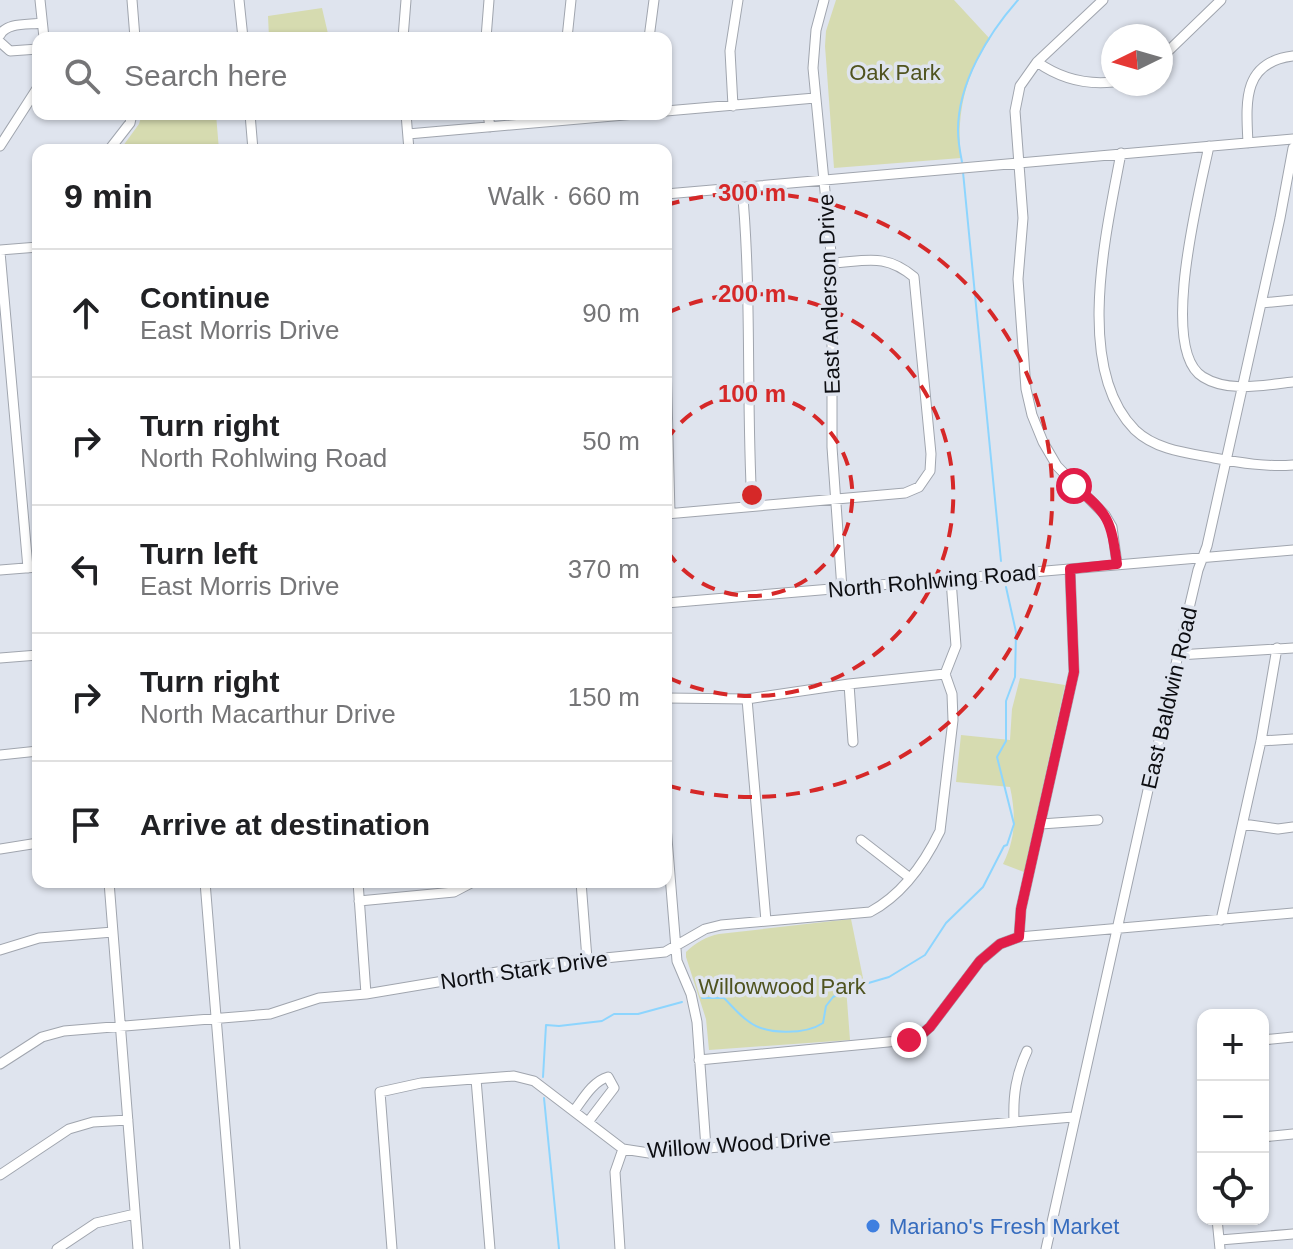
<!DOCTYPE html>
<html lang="en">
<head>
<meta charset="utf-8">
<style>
  :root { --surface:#fff; --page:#f6f6f6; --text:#202124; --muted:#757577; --line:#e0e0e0 }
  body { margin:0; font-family:Arial,sans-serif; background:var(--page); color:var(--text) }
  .controls { position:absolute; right:24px; bottom:24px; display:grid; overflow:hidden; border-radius:16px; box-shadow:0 2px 6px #0004 }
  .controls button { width:72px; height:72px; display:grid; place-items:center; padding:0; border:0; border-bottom:2px solid var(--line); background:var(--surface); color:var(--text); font:40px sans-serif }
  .compass { position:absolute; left:1101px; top:24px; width:72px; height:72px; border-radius:50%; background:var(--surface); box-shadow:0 2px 6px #0004; rotate:265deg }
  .stop { position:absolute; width:24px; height:24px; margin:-18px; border:6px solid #e11d48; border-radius:50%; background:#fff }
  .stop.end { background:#e11d48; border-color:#fff; box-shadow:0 2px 8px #0008 }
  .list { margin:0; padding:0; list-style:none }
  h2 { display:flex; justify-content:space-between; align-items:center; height:104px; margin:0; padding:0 32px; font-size:34px }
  h2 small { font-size:26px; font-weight:400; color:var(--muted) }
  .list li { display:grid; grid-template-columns:52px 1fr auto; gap:24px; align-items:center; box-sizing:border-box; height:128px; padding:0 32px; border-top:2px solid var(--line) }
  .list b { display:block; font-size:30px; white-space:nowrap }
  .list p { margin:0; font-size:26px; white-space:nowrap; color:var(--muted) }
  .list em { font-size:26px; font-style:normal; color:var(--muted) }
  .icon { flex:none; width:44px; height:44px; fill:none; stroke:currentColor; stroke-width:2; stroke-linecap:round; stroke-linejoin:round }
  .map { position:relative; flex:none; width:1293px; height:1249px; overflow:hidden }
  .search { position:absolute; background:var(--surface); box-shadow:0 2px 6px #0004; left:32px; top:32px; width:640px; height:88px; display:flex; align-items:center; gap:20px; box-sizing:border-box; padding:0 28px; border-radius:16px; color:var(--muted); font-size:30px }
  .panel { position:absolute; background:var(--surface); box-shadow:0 2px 6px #0004; left:32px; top:144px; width:640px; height:744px; border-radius:16px }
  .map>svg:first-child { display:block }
  .green { fill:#d6dbb0 }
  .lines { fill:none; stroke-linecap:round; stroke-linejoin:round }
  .stream { stroke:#8dd5fe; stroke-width:2 }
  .minor-casing { stroke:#a0a5ae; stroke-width:11 }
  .minor { stroke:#fff; stroke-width:9 }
  .route { stroke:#e11d48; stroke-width:10 }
  .ring { fill:none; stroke:#d62828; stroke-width:4; stroke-dasharray:14 10 }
  .shop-dot { fill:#3f7fe0; stroke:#dfe4ee; stroke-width:3 }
  .labels { text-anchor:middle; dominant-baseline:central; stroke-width:7; stroke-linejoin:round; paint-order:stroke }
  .park-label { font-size:22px; fill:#4f531f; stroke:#dfe4ee }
  .street-label { font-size:22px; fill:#0d0e12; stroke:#dfe4ee }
  .shop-label { font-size:22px; fill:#366cbe; stroke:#dfe4ee; text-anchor:start }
  .centre { fill:#d62828; stroke:#dfe4ee; stroke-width:4 }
  .ring-label { font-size:24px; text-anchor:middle; font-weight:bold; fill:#d62828; stroke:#dfe4ee; stroke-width:7; stroke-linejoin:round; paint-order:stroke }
</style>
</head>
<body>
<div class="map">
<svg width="1293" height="1249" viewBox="0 0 1293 1249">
  <rect width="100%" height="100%" fill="#dfe4ee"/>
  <!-- green -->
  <path class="green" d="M836 0H954L990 39C965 75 956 115 961 158L834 168 825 46 826 31Z
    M322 8 329 38H269L268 16Z
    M142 114H216L219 150H120L139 124Z
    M1020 678 1065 685 1024 872 1003 864C1016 838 1016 815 1010 787L956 782 961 735 1010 740 1012 709Z
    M851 919 864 983 846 987 850 1040 709 1050 706 1019 686 957V952C695 943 707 936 719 934Z"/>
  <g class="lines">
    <!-- stream -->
    <path class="stream" d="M962 162C960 152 958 141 958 130 958 83 988 34 1018 0
      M963 172 1001 561
      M702 998H724C732 1006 739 1015 748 1021 765 1035 805 1035 823 1023L826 1006 833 997 848 989 889 977 925 955 946 923 983 887 1004 846 1007 845 1014 824 997 757 1006 741V701L1015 677 1016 632 1006 587
      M543 1077 546 1025 559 1026 602 1021 614 1014H638L682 1002
      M544 1098 559 1249"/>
    <defs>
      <path id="minor" d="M40 0 44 38
        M132 0 135 38
        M239 0 243 38
        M824 0 816 30 813 68 832 263V447L842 589
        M1103 0 1037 62 1020 86 1015 111 1023 218 1018 279 1026 389 1032 415 1043 442 1057 466 1105 515 1112 527 1117 564
        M0 35C7 22 28 25 42 23
        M403 38 406 0
        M486 38 489 0
        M567 38 571 0
        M649 38 654 0
        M0 42 10 51 38 49
        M1161 58 1221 0
        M1037 62C1061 79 1085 85 1113 82
        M733 106 730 51 738 0
        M666 111 815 98
        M250 114 253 150
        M406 114 409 150
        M488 114 490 127
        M408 134 636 114
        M1248 143C1246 102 1242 62 1293 56
        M0 146 38 87
        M1209 146C1200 190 1158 350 1203 377 1228 393 1265 385 1293 382
        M109 150 130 123 132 114
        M1121 153C1107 229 1073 368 1135 430 1156 450 1187 453 1214 458 1241 463 1266 467 1293 465
        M742 187C752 293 746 400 752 506
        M666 194 1293 139
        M0 250 38 247
        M0 252 28 568
        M1261 303 1293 300
        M666 361 670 513
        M666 514 905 493 919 487 930 471 931 454 914 277C885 253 867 261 832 263
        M0 570 38 567
        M666 603 1293 550
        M1178 655 1293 648
        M0 658 38 655
        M849 684 853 742
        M666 698 747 699 849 684 945 674
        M747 699 766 921
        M1261 741 1293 739
        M0 755 38 751
        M1041 824 1098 820
        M1243 824 1278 829 1293 827
        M666 826 677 961 691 994 697 1022 706 1148
        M861 840 910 878
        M0 849 38 843
        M109 882 138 1249
        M205 882 235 1249
        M358 882 366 994
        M581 882 587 959
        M359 901 454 892 473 882
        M1221 920 1261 741 1277 648
        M1019 937 1021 909 1074 672 1070 569
        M0 950 39 938 113 932
        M1263 1040 1293 1037
        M699 1060 909 1040 921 1035 930 1027 980 961 1000 944 1019 937 1293 913
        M0 1064 42 1037 64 1031 270 1014 319 998 366 994 545 964 665 952 705 929 721 925 870 912C902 895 924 864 940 831L953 720 952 694 945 674 956 646 951 580
        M476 1079 490 1249
        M574 1111C583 1099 593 1081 608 1077L614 1088 588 1122
        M1014 1121C1013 1095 1016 1075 1027 1051
        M1263 1137 1293 1134
        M0 1175 69 1129 93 1122 128 1120
        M1217 1219 1220 1249
        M1220 1240 1293 1234
        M57 1249 96 1223 135 1214
        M392 1249 380 1092 421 1083 514 1076 534 1081 623 1149 649 1153 1073 1117
        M620 1249 615 1172 623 1149
        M1046 1249 1178 655 1198 570 1207 546 1280 218 1293 148"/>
    </defs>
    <!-- minor casing -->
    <use href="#minor" class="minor-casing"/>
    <!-- minor -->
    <use href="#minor" class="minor"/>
  </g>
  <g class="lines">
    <!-- route -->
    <path class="route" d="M909 1040 921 1035 930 1027 980 961 1000 944 1019 937 1021 909 1074 672 1070 569 1117 564C1111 521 1109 513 1074 486"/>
  </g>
  <!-- distance rings -->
  <g class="ring">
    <path d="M666 441A101 101 0 1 1 666 549"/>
    <path d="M667 313A201 201 0 1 1 667 677"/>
    <path d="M666 205A302 302 0 1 1 666 785"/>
  </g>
  <!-- markers -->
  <circle class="shop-dot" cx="873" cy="1226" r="8"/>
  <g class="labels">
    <!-- park labels -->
    <g class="park-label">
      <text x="895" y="72">Oak Park</text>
      <text x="782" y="986">Willowwood Park</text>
    </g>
    <!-- street labels -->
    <g class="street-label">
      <text transform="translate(829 294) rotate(-92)">East Anderson Drive</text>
      <text transform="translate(932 581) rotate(-5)">North Rohlwing Road</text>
      <text transform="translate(1169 698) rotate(-77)">East Baldwin Road</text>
      <text transform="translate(524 970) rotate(-8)">North Stark Drive</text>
      <text transform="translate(739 1144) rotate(-4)">Willow Wood Drive</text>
    </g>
    <!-- shop labels -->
    <g class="shop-label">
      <text x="889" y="1226">Mariano's Fresh Market</text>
    </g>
  </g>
  <circle cx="752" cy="495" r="12" class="centre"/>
  <g class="ring-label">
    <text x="752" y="201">300 m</text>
    <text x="752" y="302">200 m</text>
    <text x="752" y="402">100 m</text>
  </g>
</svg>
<div class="controls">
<button>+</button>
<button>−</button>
<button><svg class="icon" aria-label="locate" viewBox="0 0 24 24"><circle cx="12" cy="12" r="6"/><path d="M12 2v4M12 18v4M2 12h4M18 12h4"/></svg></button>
</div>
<svg class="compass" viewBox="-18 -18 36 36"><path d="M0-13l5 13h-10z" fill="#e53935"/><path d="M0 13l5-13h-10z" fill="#757577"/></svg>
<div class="stop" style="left:1074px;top:486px"></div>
<div class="stop end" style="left:909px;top:1040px"></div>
<div class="search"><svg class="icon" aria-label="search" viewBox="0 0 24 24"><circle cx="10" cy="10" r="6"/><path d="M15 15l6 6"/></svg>Search here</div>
<section class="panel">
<h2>9 min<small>Walk · 660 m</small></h2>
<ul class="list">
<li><svg class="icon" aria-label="ahead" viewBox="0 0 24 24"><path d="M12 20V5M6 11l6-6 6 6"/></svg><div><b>Continue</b><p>East Morris Drive</p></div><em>90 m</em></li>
<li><svg class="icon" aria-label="right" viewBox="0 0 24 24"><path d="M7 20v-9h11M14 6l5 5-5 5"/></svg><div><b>Turn right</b><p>North Rohlwing Road</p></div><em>50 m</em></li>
<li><svg class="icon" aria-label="left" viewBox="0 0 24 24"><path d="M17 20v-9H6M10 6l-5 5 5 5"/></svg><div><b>Turn left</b><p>East Morris Drive</p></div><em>370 m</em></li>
<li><svg class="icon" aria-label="right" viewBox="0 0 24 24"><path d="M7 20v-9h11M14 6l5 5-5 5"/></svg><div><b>Turn right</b><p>North Macarthur Drive</p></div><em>150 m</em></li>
<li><svg class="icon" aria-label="arrive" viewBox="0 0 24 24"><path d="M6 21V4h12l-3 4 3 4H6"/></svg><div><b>Arrive at destination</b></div></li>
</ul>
</section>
</div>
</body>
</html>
